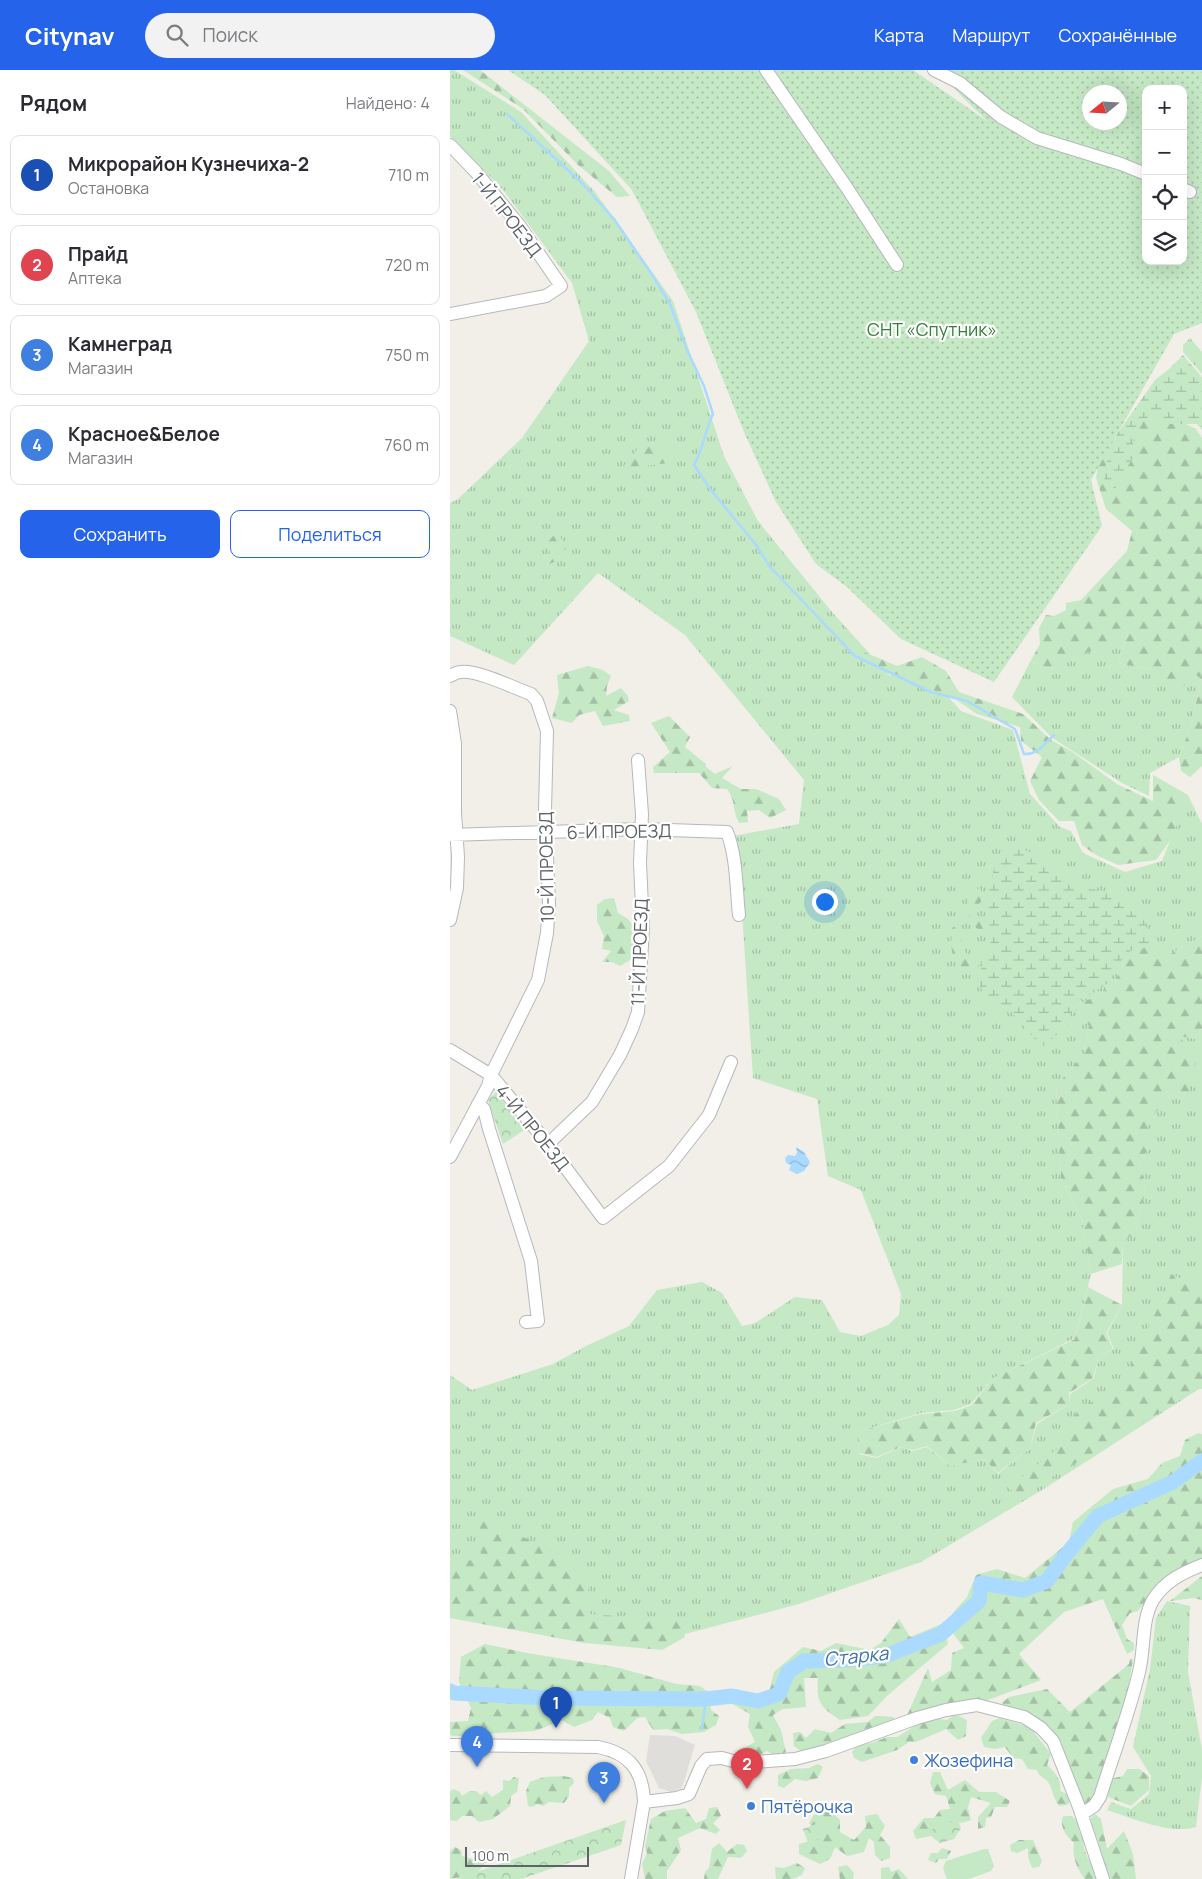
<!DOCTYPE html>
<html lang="ru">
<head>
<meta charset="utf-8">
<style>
  :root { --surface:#fff; --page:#f2f2f3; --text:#2b2b33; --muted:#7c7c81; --line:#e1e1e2; --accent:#2563eb }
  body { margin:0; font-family:Manrope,sans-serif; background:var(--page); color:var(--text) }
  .controls { position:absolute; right:15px; top:15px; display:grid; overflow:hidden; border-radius:10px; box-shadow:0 5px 20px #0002 }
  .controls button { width:45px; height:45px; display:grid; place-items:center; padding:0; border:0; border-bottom:1px solid var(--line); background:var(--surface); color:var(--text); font:25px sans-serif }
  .compass { position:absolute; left:632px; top:15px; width:45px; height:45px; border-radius:50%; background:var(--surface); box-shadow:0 5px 20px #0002; rotate:252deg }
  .scale { position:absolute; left:15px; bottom:12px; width:124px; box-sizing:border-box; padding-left:5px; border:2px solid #5f6368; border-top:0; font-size:14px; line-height:18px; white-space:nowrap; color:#5f6368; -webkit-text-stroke:4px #fff; paint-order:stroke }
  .you { position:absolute; left:374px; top:831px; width:18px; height:18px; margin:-12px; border:4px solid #fff; border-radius:50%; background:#1a73e8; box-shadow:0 0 0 8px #1a73e833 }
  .badge { display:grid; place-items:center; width:32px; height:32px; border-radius:50%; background:var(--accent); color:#fff; font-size:16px; font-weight:700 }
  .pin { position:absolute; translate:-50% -41px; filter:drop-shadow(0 1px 2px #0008) }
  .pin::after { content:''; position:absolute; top:26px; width:18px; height:15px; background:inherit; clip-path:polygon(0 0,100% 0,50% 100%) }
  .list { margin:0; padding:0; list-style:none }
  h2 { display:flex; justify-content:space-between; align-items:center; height:65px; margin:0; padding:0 20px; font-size:21px }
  h2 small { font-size:16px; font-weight:400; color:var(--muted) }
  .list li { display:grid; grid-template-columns:32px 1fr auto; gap:15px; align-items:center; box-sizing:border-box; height:80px; margin:0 10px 10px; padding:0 10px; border:1px solid var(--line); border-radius:10px }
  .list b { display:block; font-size:19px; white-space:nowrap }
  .list p { margin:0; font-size:16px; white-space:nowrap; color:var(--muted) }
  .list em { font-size:16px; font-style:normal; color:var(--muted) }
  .actions { display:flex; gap:10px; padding:15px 20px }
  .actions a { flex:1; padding:11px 0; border:1px solid var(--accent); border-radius:10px; text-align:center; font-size:18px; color:var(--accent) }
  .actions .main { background:var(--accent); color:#fff }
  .icon { flex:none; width:28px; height:28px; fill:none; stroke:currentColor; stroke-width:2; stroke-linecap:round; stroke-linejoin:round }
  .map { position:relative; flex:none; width:752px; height:1809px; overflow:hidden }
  header { display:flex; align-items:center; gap:30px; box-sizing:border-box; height:70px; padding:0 25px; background:var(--accent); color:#fff }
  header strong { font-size:24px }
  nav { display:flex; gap:28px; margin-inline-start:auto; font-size:18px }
  .search { width:350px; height:45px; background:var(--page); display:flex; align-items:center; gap:12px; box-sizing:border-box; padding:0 18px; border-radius:28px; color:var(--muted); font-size:19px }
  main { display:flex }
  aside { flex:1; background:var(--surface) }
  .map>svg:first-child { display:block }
  .industrial { fill:#e0deda }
  .grass { fill:url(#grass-tufts) }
  .forest { fill:url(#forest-firs) }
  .wetland { fill:url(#wetland-marsh) }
  .park { fill:url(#park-crowns) }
  .garden { fill:url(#garden-dots); fill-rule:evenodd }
  .pitch { fill:#c5e8c5 }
  .water { fill:url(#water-waves) }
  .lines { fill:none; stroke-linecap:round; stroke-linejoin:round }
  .stream { stroke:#aadaff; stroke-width:2.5 }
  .river { stroke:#aadaff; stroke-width:15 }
  .minor-casing { stroke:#b5b8bc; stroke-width:14 }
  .minor { stroke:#fff; stroke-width:12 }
  .shop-dot { fill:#3f7fe0; stroke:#fff; stroke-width:2 }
  .labels { text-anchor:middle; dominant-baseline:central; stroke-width:4.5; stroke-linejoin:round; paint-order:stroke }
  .street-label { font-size:18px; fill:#5f6368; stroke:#fff }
  .park-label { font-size:18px; fill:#348238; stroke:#fff }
  .shop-label { font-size:18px; fill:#366cbe; stroke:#fff; text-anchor:start }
  .water-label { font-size:19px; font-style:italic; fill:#4174aa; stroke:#fff }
</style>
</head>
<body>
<header>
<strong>Citynav</strong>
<div class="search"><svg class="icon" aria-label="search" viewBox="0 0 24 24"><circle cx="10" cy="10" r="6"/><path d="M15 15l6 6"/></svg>Поиск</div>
<nav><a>Карта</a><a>Маршрут</a><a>Сохранённые</a></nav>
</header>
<main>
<aside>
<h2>Рядом<small>Найдено: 4</small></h2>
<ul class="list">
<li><span class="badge" style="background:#1a4fb4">1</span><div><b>Микрорайон Кузнечиха-2</b><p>Остановка</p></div><em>710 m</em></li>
<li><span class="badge" style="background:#e0444e">2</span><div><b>Прайд</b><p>Аптека</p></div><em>720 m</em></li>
<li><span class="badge" style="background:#3f7fe0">3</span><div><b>Камнеград</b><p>Магазин</p></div><em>750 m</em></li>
<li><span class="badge" style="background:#3f7fe0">4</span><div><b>Красное&amp;Белое</b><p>Магазин</p></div><em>760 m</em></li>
</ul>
<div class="actions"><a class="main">Сохранить</a><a>Поделиться</a></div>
</aside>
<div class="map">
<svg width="752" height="1809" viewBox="0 0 752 1809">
  <defs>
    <pattern id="grass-tufts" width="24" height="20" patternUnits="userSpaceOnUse" patternTransform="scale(1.25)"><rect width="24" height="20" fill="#c5e8c5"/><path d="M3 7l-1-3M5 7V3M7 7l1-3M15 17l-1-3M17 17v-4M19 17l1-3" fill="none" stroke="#a3c0a4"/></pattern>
    <pattern id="forest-firs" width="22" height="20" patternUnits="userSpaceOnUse" patternTransform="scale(1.25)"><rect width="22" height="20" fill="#c5e8c5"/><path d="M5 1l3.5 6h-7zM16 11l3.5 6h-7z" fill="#a3c0a4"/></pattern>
    <pattern id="wetland-marsh" width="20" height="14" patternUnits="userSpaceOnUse" patternTransform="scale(1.25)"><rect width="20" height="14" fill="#c5e8c5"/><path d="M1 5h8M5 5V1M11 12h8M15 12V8" fill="none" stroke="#a3c0a4"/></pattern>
    <pattern id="park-crowns" width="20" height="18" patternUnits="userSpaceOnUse" patternTransform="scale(1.25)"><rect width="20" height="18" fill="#c5e8c5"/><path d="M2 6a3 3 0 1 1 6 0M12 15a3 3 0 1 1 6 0" fill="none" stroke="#a3c0a4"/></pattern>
    <pattern id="garden-dots" width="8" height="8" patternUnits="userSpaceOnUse" patternTransform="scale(1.25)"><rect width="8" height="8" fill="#c5e8c5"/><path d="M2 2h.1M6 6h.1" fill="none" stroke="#a3c0a4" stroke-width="1.8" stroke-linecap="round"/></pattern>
    <pattern id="water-waves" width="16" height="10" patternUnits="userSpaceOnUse" patternTransform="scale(1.25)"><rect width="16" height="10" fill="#aadaff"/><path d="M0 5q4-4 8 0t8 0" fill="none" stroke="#8eb4d2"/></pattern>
  </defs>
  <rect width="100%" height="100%" fill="#f1efe8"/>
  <!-- industrial -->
  <path class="industrial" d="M200 1665 225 1666 245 1675 232 1718 221 1722 209 1718 196 1691Z"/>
  <!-- grass -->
  <path class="grass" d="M0 0H4L71 42 145 122 223 231 274 386 308 451 382 542 439 605 477 603 511 641 563 660 580 724 610 757 621 761 633 783 675 802 712 791 738 725 752 754V866L713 888 677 886 664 914 644 927 623 937 639 956 634 984 606 1016 611 1109 632 1149 641 1204 625 1268 542 1309 521 1334 504 1340 471 1343 407 1362 409 1384 426 1388 452 1377 462 1381 477 1377 500 1396 534 1389 548 1404 580 1378 587 1354 620 1333V1324L644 1308 649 1286 664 1279 657 1263 672 1235 673 1174 686 1160 696 1119 690 1095 698 1077V1052L722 1023 736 1034 729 965 745 969 752 958V1319H749L592 1420 471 1492 349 1534 216 1569 0 1546V1305L22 1320 103 1294 136 1276 179 1256 207 1220 252 1212 272 1223 292 1256 305 1253 345 1227 372 1230 390 1262 411 1266 438 1255 449 1245 451 1224 411 1120 378 1106 367 1029 303 1008 289 796 283 766 349 754 354 710 235 565 148 503 64 595 0 566V433L8 429 72 368 139 271 122 213 54 121 0 66Z
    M740 268 752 282V304L733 282V275Z
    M678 562 668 593 704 600 746 605 751 609 742 653 729 687 700 703 699 726 672 713 601 667 562 627 581 590 587 596 603 599Z
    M717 1531 740 1536 738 1602 752 1680V1707L746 1757C720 1765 682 1748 657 1740L661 1732 681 1739 699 1724 701 1706 683 1677 700 1599 706 1548Z"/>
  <!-- forest -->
  <path class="forest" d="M13 0H30L159 101 180 126 167 127 128 95 73 39Z
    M701 337 746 359 752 368V696L740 707 731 701 729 687 742 653 751 609 746 605 728 621 707 614 704 600 668 593 678 563 603 599 587 596 581 590 590 574 589 558 596 545 604 546 616 540V533L631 530 677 481 682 461 656 439 646 408 651 381Z
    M190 376 220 378 226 392 171 399Z
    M104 465 110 466 116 479 108 484 109 490 92 497 84 498 86 491 100 484 98 472Z
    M412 581 447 596 472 587 496 601 509 622 573 644 601 670 621 681 667 714 703 731V705L738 725 722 768 706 790 668 795 646 785 632 775 624 751H609L589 730 580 711 592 687 571 671 570 657 527 644 502 627 413 594Z
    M138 596 153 600 161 606 157 616 156 626 171 618 178 626 179 631 164 640 179 645 180 651 153 656 145 641 129 645 122 653 102 648 109 623 107 605Z
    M219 646 240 667 235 677 256 694V697L265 704 283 696 272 708 291 719H306L329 729 336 740 320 748 309 740 297 741 298 752 289 753C282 741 286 730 277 719L262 718 249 703H204L203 697 220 682 201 653Z
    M521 818 531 819V832L524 838 534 859 530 862 519 850 518 826Z
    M164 828 168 843 178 849 188 863 180 873 188 874 187 886 170 896 162 892H152L161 881 152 879 154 866 147 851V835L155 829Z
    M510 853C512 875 509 884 532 893L526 897 516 901C499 886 501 880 502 858Z
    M752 866V958L745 969 730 966 745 993 736 1034 722 1023 698 1052V1077L690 1095 696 1119 686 1160 673 1174 672 1194 641 1204 632 1149 611 1109 606 1016 634 984 639 956 623 937 644 927 664 914 677 886 696 877 713 888Z
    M721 1204 752 1218V1318H749L654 1377 566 1427 559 1417 608 1378 628 1340 672 1314 713 1227Z
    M638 1217 672 1235 656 1263 663 1279 649 1286 643 1308 619 1323 620 1333 586 1353 580 1378 548 1403 534 1389 500 1396 477 1376 463 1380 451 1377 426 1387 409 1383 407 1362 471 1344 505 1341 522 1335 542 1309 625 1269Z
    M748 1363 752 1364V1489L715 1507 688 1541 680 1543 672 1555 677 1569 684 1573V1580L677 1584 653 1529 614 1542 569 1584 591 1610 530 1633 455 1650 478 1598 482 1612 501 1600 502 1583 514 1578 502 1562V1544L517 1527 526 1505 547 1499 575 1508 619 1472 623 1452 663 1419 698 1409 712 1393 730 1386 735 1370Z
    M29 1445 113 1487 138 1513 139 1544 231 1551 235 1567 212 1580 134 1573 0 1548V1489L31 1491Z
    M752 1506V1530L743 1528 720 1531Z
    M449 1549 460 1567 494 1553 498 1574 438 1625 418 1646 390 1650C370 1637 366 1632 368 1608H354L356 1637 333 1639 323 1645 331 1660 336 1682 327 1687 317 1681 303 1689H293L290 1680 305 1672 298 1657 300 1644 279 1632V1620L288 1619 300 1631 319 1622 324 1602 353 1577 371 1581 386 1573 420 1580 431 1573Z
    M35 1574 77 1583 170 1598 226 1614 250 1616 258 1622 261 1640 269 1646 266 1655 254 1662 232 1664 217 1659 203 1660 195 1647 187 1648 174 1661 163 1657 160 1648 148 1642 142 1650 124 1657 112 1650 85 1661 46 1663 30 1666H2L0 1664V1652L18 1651 21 1638 9 1612 11 1587Z
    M680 1589H683L682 1596 675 1637 650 1719 634 1740 609 1677 556 1638 552 1633 559 1627 597 1619 620 1642 679 1594Z
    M505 1644 517 1650 516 1666 508 1670 496 1659 466 1672H459L447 1680 412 1692 404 1688 402 1682 407 1675 422 1673 437 1667H447L473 1651 488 1649 497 1650Z
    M425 1646 444 1647V1653L353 1683 344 1676 343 1663 350 1662 356 1668 365 1659 381 1663 395 1654 418 1652Z
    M550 1648 580 1657 601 1684 597 1695C605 1702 612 1710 610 1721L617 1724 621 1730 617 1735 609 1736C603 1728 602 1717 598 1712 594 1707 589 1707 587 1700L578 1699 572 1689 563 1688 555 1677 545 1679 534 1677 531 1668 542 1651Z
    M368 1694 373 1697 368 1708 356 1711 345 1709 334 1718 328 1716V1705L341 1699 359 1698Z
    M677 1699H689L699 1706V1720L681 1736 658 1727 660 1709 673 1706Z
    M483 1702H490L498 1720 515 1710 529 1722H546L560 1731 557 1737H545L541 1747 536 1748 535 1757 528 1759V1747L541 1733 521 1727 518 1738 521 1750 511 1753 505 1751 491 1764 466 1769 463 1761 474 1748H484L490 1740 500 1739 496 1726 485 1724 480 1713Z
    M113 1706 123 1708 124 1713 119 1718V1726L114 1733 99 1732 93 1736 87 1734 83 1737 78 1736 76 1721 80 1712 94 1707Z
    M64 1707 69 1708 67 1722 61 1726 60 1736 43 1749 29 1752 22 1746H12L7 1751 0 1750V1721L4 1719 10 1722 12 1726 20 1721H26L31 1725 36 1721 42 1727 53 1720V1710L59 1711Z
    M267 1737 271 1746 263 1753 270 1760 266 1764 250 1758 228 1768 231 1780 217 1801V1809H195L192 1794 197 1783 195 1776 201 1749 215 1741 235 1738 246 1753 256 1749 259 1738Z
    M380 1740 390 1750V1762L404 1770 416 1757 415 1746 427 1744 435 1756 430 1765 440 1777V1788L431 1791 425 1785 424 1772 419 1768 414 1782 397 1786 385 1777 380 1789 370 1794 349 1784V1774L368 1769 367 1762 359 1753 365 1743Z
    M645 1744 651 1749 657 1779 674 1761 683 1784 686 1809H655L656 1797 649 1789V1772L642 1756 641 1748Z
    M613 1746H622L631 1755 629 1761C635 1770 632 1772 635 1781 638 1791 645 1798 645 1809H635C627 1799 622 1787 624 1773 616 1766 609 1756 613 1746Z
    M569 1770H583L592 1791 589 1797 582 1798 578 1787V1778L567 1783 561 1781 560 1775Z
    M269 1773 277 1782 287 1774 294 1775 297 1781 291 1788 278 1787 268 1809H254L255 1802 259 1798 262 1779Z
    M5 1777 11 1780 12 1786 22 1789 33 1783 38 1784V1790L26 1804 0 1809V1781Z
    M492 1778 501 1781 497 1789H489L486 1793 478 1790 481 1783H488Z
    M347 1793 355 1798 352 1805 342 1809H326L325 1797 334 1798Z
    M397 1795 404 1803 403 1809H390L388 1797Z
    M439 1797 441 1802 449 1799 458 1809H431V1798Z"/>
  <!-- wetland -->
  <path class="wetland" d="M733 285 752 307V360L747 354H718L699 346 684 359 682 389 662 424 654 414 656 394 667 364 705 310 719 299Z
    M564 775 586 785 625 816 653 821 689 838 702 872 676 883 658 913 621 936 620 954 592 977 561 942 537 934 527 907 541 879 538 826 546 790Z"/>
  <!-- park -->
  <path class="park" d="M46 1022 74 1060 53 1074 38 1030Z
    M176 1750 171 1775 71 1809H6Z
    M508 1750 511 1758 504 1769 490 1773 482 1767 480 1760Z
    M371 1752 376 1767 358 1773 353 1759Z"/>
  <!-- garden -->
  <path class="garden" d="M58 0H463L537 51 485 0H752V253L724 264 641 410 652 456 544 612 451 569 397 517 366 494 326 432 294 362 246 242 182 120 95 25ZM696 19H733V191H696ZM640 22H670V52H640Z"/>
  <!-- pitch -->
  <path class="pitch" d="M534 1779H538L544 1796 541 1801 519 1809H497L493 1798 496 1791Z"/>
  <!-- water -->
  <path class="water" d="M346 1077 354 1082 360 1092 354 1101 347 1104 339 1100 341 1095 336 1093 335 1088 338 1085 345 1086 347 1083Z"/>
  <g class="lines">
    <!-- stream -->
    <path class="stream" d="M57 44 133 114 164 149 201 203 220 234 237 280 254 316 263 344C255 361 253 379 244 395L260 419 307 476 320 497 405 586 481 622 517 631 565 659 574 684C588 685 594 674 604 665
      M252 1659 256 1629"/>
    <!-- river -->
    <path class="river" d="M0 1621 4 1623 98 1628 256 1629 282 1626 308 1631 329 1624 338 1602 354 1591 395 1590 435 1586 491 1564 529 1531 531 1513 573 1520 597 1511 615 1486 648 1446 723 1412 752 1391"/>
    <defs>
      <path id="minor" d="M316 0 397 118 447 195
        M484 0 510 13 551 47 587 68 671 94 696 104
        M0 75 26 102 69 155 111 216 96 226 0 244
        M733 119 740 122
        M0 606C4 604 7 602 11 602 28 600 64 618 81 624L87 631 97 661 95 740 99 834 97 863 88 910 41 1005 38 1016 0 1087
        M0 641 5 674V743L8 787 7 818 0 850
        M0 765 190 759 277 762C287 788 286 818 289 845
        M0 980 41 1005 98 1074 153 1148 219 1096 259 1045 281 992
        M28 1034 34 1039 39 1059 81 1191 88 1251 76 1252
        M98 1074 142 1032 170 985 182 959 188 942 193 858 190 793 192 744 188 690
        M0 1675 148 1677C179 1683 193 1700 194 1732L181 1809
        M194 1732 227 1728 239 1724 251 1696 257 1689 272 1688 290 1693 345 1689 376 1681 467 1648 496 1640 527 1635 574 1647 591 1658 603 1671 629 1737 653 1809
        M632 1744 644 1736 650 1727C663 1685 679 1644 689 1602 695 1579 691 1551 703 1530 715 1511 732 1503 752 1495"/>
    </defs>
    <!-- minor casing -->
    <use href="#minor" class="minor-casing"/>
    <!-- minor -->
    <use href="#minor" class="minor"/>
  </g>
  <!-- markers -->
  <g class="shop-dot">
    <circle cx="464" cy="1690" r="5"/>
    <circle cx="301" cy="1736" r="5"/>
  </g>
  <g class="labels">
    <!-- street labels -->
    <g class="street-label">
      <text transform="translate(57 144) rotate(52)">1-Й ПРОЕЗД</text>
      <text transform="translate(169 761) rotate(-1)">6-Й ПРОЕЗД</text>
      <text transform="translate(96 797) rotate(-91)">10-Й ПРОЕЗД</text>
      <text transform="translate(189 882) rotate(-88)">11-Й ПРОЕЗД</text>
      <text transform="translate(83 1057) rotate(51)">4-Й ПРОЕЗД</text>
    </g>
    <!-- park labels -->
    <g class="park-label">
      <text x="482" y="259">СНТ «Спутник»</text>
    </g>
    <!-- shop labels -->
    <g class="shop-label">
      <text x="474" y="1690">Жозефина</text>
      <text x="311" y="1736">Пятёрочка</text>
    </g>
    <!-- water labels -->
    <g class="water-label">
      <text transform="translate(406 1586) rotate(-6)">Старка</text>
    </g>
  </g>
</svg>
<div class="controls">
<button>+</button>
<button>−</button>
<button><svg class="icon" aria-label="locate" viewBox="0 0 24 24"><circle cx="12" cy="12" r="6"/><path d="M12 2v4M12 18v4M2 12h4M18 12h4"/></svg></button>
<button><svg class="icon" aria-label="layers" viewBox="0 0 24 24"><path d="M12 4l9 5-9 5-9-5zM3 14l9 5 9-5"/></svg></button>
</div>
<svg class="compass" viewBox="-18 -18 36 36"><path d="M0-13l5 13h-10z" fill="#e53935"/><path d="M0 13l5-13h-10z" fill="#7c7c81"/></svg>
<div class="scale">100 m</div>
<div class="you"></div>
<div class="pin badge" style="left:106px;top:1658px;background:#1a4fb4">1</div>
<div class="pin badge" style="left:297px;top:1719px;background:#e0444e">2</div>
<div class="pin badge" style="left:154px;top:1733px;background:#3f7fe0">3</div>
<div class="pin badge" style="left:27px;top:1697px;background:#3f7fe0">4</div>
</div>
</main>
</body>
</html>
